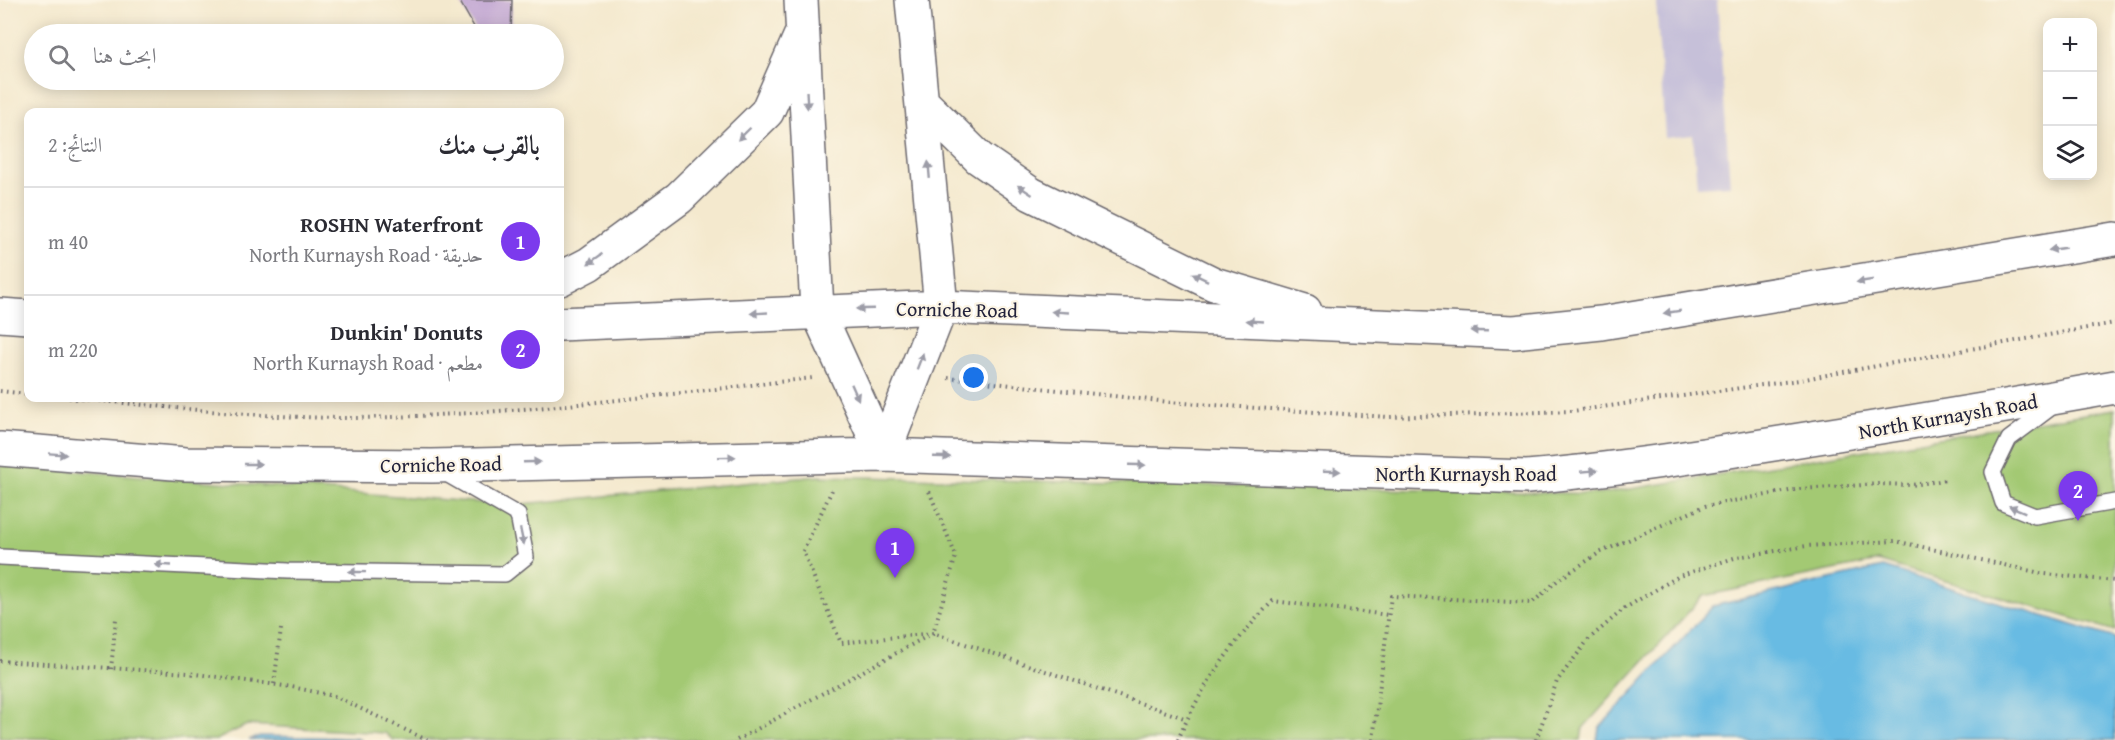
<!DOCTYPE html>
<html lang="ar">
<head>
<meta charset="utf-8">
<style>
  :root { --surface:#fff; --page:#f2f2f3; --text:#2b2b33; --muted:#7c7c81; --line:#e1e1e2; --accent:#7c3aed }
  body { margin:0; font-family:"Gentium Book Plus",Amiri,serif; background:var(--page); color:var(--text); direction:rtl }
  .controls { position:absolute; right:18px; top:18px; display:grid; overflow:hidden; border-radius:12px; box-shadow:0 3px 15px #0003 }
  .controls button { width:54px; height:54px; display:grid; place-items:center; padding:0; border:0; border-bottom:2px solid var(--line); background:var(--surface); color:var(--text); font:30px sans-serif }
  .you { position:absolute; left:974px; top:378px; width:21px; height:21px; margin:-15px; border:4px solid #fff; border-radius:50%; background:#1a73e8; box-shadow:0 0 0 9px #1a73e833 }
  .badge { display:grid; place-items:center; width:39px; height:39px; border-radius:50%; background:var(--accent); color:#fff; font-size:20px; font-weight:700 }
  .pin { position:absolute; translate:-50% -50px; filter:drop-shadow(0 2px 3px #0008) }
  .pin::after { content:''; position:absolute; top:32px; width:21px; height:18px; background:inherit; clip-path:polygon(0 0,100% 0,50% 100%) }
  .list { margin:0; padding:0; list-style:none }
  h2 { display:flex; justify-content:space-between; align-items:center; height:78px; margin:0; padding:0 24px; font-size:26px }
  h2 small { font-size:20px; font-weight:400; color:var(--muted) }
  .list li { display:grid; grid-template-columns:39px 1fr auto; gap:18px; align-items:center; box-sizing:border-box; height:108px; padding:0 24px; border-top:2px solid var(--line) }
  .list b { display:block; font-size:22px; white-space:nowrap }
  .list p { margin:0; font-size:20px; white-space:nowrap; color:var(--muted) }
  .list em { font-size:20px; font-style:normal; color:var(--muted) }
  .icon { flex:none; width:33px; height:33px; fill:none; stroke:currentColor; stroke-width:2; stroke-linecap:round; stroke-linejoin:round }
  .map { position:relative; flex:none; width:2115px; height:740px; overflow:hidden; direction:ltr }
  .search { position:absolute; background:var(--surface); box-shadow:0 3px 15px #0003; left:24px; top:24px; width:540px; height:66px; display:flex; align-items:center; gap:15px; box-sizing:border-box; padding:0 21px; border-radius:33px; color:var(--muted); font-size:22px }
  .panel { position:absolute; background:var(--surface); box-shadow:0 3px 15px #0003; left:24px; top:108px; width:540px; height:294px; border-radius:12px; direction:rtl }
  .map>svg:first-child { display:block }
  .industrial { fill:#c6c0d9 }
  .green { fill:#a3c973; stroke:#627657; stroke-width:1.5 }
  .water { fill:#67bbe3; stroke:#446e8f; stroke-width:1.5 }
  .building { fill:#bea1d2 }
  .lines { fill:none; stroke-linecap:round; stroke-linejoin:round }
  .lane-casing { stroke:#6c686e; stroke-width:18 }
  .secondary-casing { stroke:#6c686e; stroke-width:36 }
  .path { stroke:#6c686e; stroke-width:4; stroke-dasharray:1.5 4.5; stroke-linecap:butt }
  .lane { stroke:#fff; stroke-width:15 }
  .secondary { stroke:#fff; stroke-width:33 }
  .oneway { fill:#9c9ca7 }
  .labels { text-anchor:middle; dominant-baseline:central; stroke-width:4.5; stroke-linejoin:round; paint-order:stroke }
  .street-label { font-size:20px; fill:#22223b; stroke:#fcf5e5 }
</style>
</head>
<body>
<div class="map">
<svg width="2115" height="740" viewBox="0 0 2115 740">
  <rect width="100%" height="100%" fill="#fcf5e5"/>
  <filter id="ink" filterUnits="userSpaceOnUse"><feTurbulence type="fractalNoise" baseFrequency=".0167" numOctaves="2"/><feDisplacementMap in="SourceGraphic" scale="12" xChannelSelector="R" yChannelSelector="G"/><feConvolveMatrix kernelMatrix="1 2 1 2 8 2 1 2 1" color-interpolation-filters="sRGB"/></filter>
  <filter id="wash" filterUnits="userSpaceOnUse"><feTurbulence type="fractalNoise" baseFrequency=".008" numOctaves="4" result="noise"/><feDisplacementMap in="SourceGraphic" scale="24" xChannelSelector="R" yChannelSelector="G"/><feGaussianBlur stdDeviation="1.35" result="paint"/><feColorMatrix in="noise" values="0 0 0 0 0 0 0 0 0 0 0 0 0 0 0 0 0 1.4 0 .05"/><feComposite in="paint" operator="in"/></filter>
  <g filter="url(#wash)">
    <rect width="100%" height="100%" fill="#f4e9ce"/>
    <!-- industrial -->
    <path class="industrial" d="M1656 0H1717L1730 185 1697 187 1693 135 1665 138Z"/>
    <!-- green -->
    <path class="green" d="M2115 409V631L1878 561 1703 596 1583 728 1581 740H393L385 733 247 725 216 740 0 738V465L511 505 819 476 1600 494Z"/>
    <!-- water -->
    <path class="water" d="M1883 567 2115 638V740H1597L1599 728 1713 606Z
      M260 736 356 738 362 740H249Z"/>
    <g id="blocks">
      <!-- building -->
      <path class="building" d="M459 0H512L511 34H478Z"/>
    </g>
  </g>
  <g filter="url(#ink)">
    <use href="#blocks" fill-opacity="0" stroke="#6c686e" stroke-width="1.5"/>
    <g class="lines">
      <defs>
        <path id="lane" d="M2053 406 2009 439 1993 472 2003 503 2035 516 2115 502
          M0 557 288 571 505 574 526 557 518 515 443 472"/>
        <path id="secondary" d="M801 0 817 310 883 455
          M923 103 979 158 1031 194 1214 284 1305 311
          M560 279 589 264 679 198 767 112 800 37
          M0 315 28 317
          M560 324 941 307 1514 332 1601 323 2115 239
          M0 449 186 464 432 466 883 455 1527 477C1610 470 1692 457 1774 444 1888 426 2002 407 2115 387
          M883 455 941 307 912 0"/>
      </defs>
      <!-- lane casing -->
      <use href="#lane" class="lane-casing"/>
      <!-- secondary casing -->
      <use href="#secondary" class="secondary-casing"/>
      <!-- path -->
      <path class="path" d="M948 378 1169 402 1388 417 1573 411 1799 380 2115 323
        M0 391 28 394
        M69 398C163 406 256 418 350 418 505 416 659 395 813 378
        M832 490 803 551 841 643 933 633 1187 719
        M0 661 188 673 292 687 334 696 427 740
        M111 669 116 619
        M274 684 281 629
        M737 740 933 633 956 556 929 491
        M1178 740C1199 689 1234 640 1273 601L1388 615
        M1373 740 1391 596 1532 603 1558 580 1599 553 1705 506 1800 489 1879 484 1912 485 1946 480
        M1536 740 1557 681 1589 639 1625 608 1679 576 1737 557 1807 546 1895 541 2045 574 2115 581"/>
      <!-- lane -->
      <use href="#lane" class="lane"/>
      <!-- secondary -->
      <use href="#secondary" class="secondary"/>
    </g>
    <!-- one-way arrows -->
    <defs><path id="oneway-solid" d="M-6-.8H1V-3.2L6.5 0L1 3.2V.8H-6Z" transform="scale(1.5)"/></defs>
    <g class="oneway">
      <use href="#oneway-solid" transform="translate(807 100) rotate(87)"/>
      <use href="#oneway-solid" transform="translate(744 134) rotate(136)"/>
      <use href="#oneway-solid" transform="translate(929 170) rotate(-95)"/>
      <use href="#oneway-solid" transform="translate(1025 190) rotate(-147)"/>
      <use href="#oneway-solid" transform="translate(2057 249) rotate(171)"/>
      <use href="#oneway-solid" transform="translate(595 259) rotate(145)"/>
      <use href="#oneway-solid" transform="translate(1200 277) rotate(-154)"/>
      <use href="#oneway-solid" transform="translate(1865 281) rotate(171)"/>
      <use href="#oneway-solid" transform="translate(865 309) rotate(178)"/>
      <use href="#oneway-solid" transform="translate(1060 312) rotate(-177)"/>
      <use href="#oneway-solid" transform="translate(1672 312) rotate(171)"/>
      <use href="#oneway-solid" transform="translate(759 313) rotate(177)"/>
      <use href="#oneway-solid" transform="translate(1255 321) rotate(-177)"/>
      <use href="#oneway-solid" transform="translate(1479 331) rotate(-178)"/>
      <use href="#oneway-solid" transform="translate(920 361) rotate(-69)"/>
      <use href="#oneway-solid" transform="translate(855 392) rotate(66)"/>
      <use href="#oneway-solid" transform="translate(58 454) rotate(4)"/>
      <use href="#oneway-solid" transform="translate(727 457) rotate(-1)"/>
      <use href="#oneway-solid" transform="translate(942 457) rotate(2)"/>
      <use href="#oneway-solid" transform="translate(532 462) rotate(-2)"/>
      <use href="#oneway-solid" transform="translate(253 464)"/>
      <use href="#oneway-solid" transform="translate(1137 465) rotate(2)"/>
      <use href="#oneway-solid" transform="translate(1332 471) rotate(2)"/>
      <use href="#oneway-solid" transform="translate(1589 471) rotate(-5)"/>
      <use href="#oneway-solid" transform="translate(2017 509) rotate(-158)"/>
      <use href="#oneway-solid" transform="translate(522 537) rotate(78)"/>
      <use href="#oneway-solid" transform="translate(163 565) rotate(-177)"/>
      <use href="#oneway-solid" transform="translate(357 572) rotate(-179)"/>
    </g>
  </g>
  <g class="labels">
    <!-- street labels -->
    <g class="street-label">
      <text transform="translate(957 309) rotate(1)">Corniche Road</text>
      <text transform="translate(1948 416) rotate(-10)">North Kurnaysh Road</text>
      <text transform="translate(441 464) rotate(-1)">Corniche Road</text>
      <text x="1466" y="473">North Kurnaysh Road</text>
    </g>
  </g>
</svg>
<div class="controls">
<button>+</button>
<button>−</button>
<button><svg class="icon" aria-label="layers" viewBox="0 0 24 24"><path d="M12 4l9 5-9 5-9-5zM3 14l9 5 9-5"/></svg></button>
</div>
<div class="you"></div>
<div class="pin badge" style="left:895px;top:578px">1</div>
<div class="pin badge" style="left:2078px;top:521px">2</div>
<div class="search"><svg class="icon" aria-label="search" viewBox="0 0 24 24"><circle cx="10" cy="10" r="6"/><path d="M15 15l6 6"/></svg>ابحث هنا</div>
<section class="panel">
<h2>بالقرب منك<small>النتائج: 2</small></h2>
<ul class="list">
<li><span class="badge">1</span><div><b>ROSHN Waterfront</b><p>حديقة · North Kurnaysh Road</p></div><em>40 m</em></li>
<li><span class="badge">2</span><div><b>Dunkin' Donuts</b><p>مطعم · North Kurnaysh Road</p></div><em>220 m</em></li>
</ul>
</section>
</div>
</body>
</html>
